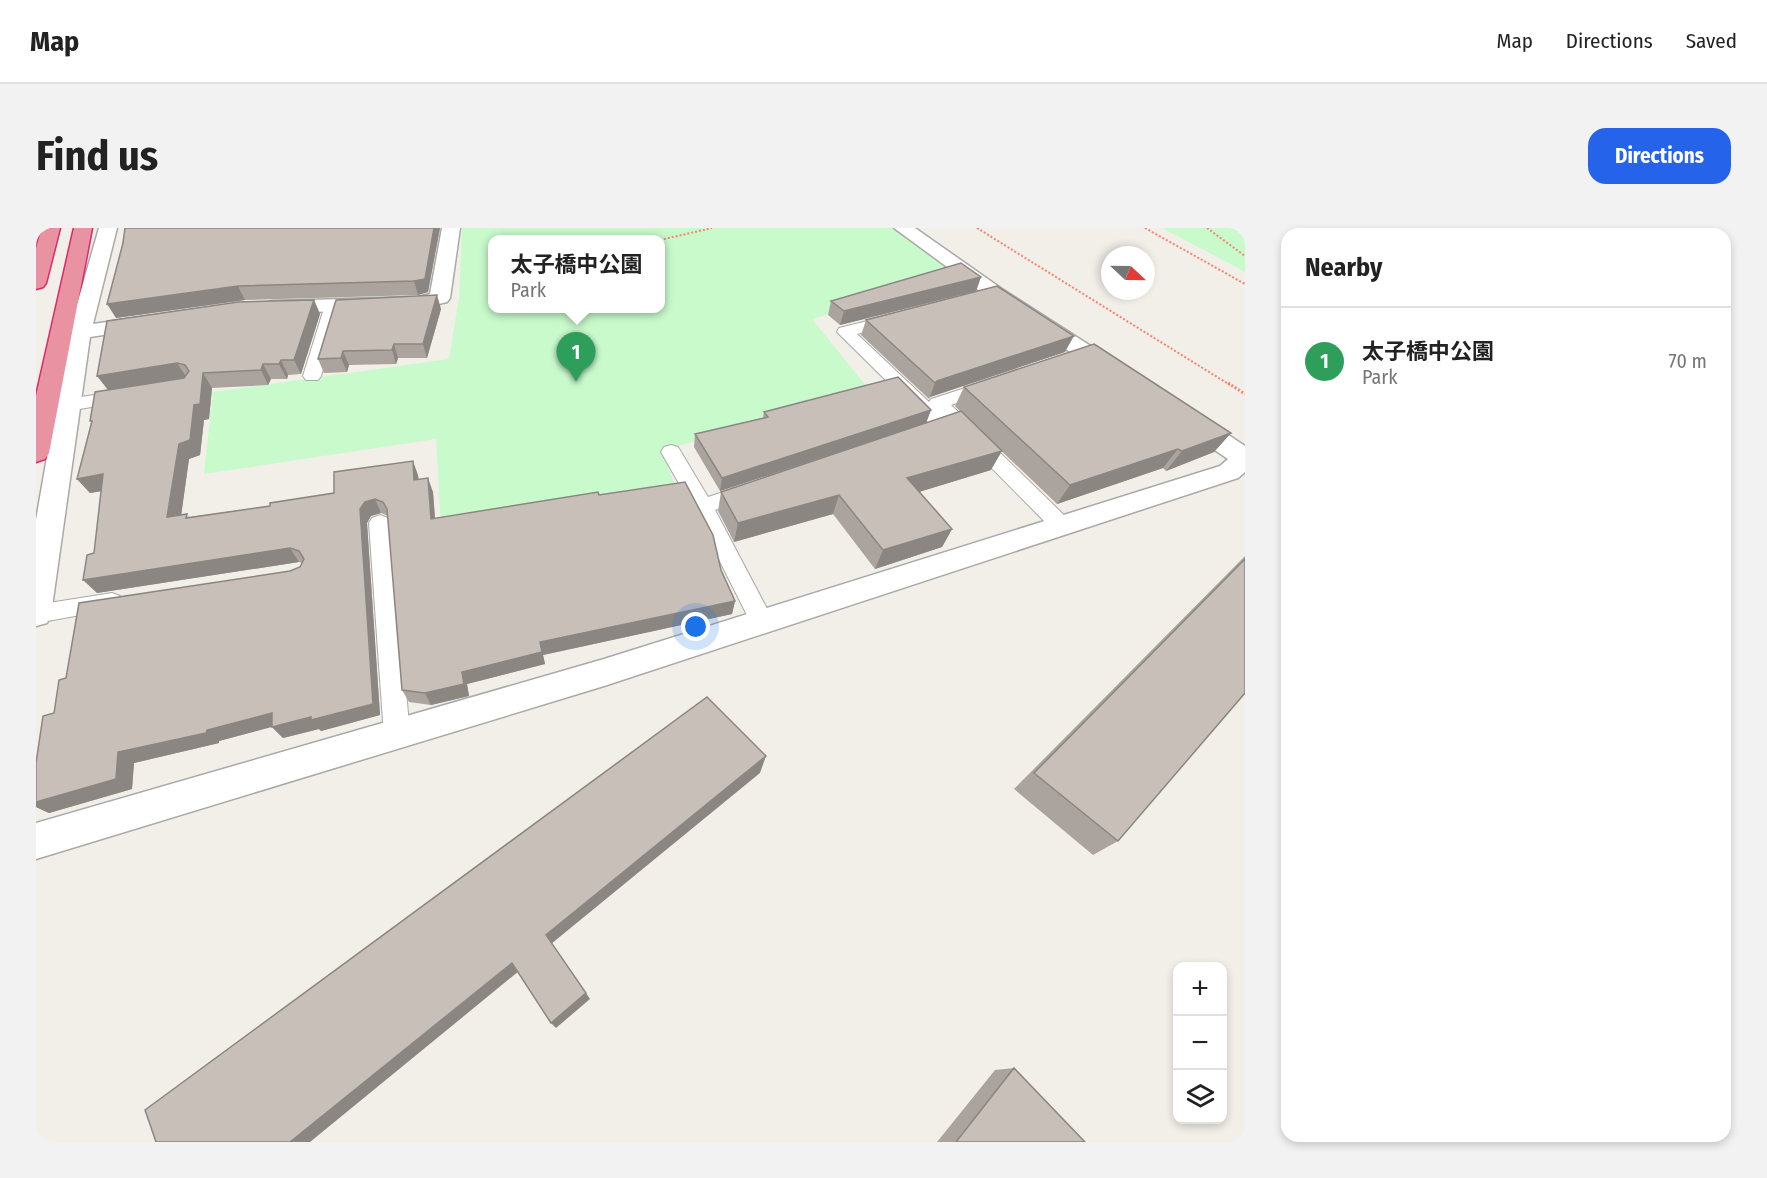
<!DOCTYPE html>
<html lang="en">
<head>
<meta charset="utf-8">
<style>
  :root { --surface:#fff; --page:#f2f2f2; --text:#222; --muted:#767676; --line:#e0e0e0; --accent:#2563eb }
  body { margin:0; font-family:"Fira Sans Condensed","Noto Sans JP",sans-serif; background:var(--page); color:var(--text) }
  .controls { position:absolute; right:18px; bottom:18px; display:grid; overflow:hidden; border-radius:12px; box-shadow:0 3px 9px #0003 }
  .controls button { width:54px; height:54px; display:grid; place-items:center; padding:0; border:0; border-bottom:2px solid var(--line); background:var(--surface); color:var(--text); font:30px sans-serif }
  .compass { position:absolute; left:1065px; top:18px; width:54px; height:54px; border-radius:50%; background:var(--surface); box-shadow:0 3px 9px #0003; rotate:112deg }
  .you { position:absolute; left:660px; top:399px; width:21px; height:21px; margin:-15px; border:4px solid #fff; border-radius:50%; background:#1a73e8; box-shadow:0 0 0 9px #1a73e833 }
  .badge { display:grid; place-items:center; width:39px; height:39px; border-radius:50%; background:var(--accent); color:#fff; font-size:20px; font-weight:700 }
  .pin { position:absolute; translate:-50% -50px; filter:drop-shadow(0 2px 3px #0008) }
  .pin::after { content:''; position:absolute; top:32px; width:21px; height:18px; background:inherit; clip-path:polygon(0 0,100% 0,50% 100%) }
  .popup { position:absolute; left:452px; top:7px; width:177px; height:78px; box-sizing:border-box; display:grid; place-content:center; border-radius:12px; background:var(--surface); filter:drop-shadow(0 2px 4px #0005); font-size:20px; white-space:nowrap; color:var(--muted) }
  .popup b { font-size:22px; color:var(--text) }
  .popup::after { content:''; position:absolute; left:50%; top:100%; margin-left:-12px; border:12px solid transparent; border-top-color:var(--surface) }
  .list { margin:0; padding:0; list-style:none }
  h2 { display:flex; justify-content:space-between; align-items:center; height:78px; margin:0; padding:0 24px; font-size:26px }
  h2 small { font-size:20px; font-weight:400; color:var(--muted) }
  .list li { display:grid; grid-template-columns:39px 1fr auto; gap:18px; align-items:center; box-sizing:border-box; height:108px; padding:0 24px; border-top:2px solid var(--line) }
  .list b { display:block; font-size:22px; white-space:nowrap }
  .list p { margin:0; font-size:20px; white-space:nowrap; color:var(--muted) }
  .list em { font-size:20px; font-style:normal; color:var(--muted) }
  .icon { flex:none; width:33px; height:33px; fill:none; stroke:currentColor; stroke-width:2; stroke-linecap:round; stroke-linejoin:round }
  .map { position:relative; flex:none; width:1209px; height:914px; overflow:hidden; border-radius:18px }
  header { display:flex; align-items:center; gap:36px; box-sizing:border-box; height:84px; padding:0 30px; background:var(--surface); border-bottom:2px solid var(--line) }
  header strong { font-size:28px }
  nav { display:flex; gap:33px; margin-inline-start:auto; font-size:21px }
  .intro { display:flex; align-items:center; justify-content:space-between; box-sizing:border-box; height:144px; padding:0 36px }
  h1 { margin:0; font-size:42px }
  .button { padding:15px 27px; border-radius:18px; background:var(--accent); color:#fff; font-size:21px; font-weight:700 }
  main { display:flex; gap:36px; padding:0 36px }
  aside { flex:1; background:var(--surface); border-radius:18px; box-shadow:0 3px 9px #0003 }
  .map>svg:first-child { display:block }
  .park { fill:#c8facc; fill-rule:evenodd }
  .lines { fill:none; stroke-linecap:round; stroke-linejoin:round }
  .lane-casing { stroke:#a9a9a9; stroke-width:2 }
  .street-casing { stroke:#a9a9a9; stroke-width:3 }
  .highway-casing { stroke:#dc2a67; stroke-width:3 }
  .path-far1 { stroke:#fa8072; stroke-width:2; stroke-dasharray:2 2; stroke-linecap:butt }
  .path { stroke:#fa8072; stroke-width:3; stroke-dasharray:2 2; stroke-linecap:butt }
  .lane { fill:#fff; fill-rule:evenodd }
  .street { fill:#fff; fill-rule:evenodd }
  .highway { fill:#e892a2; fill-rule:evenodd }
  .wall { fill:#aba49e }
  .shaded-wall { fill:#8b8681 }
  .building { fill:#c7bfb8; stroke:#8b8681; stroke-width:1.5 }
</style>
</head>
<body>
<header>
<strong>Map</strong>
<nav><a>Map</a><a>Directions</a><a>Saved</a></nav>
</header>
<div class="intro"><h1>Find us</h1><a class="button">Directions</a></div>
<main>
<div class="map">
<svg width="1209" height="914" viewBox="0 0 1209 914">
  <rect width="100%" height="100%" fill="#f2efe9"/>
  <!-- park -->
  <path class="park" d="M426 0H858L922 48 776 91 836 165 627 222 641 264 405 299 400 211 168 246 177 164 413 131 423 70ZM456 12H624V80H456Z
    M1126 0H1209V44L1202 40Z"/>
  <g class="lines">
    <defs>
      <path id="lane" d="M297 72 305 77 285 148 282 152H270L267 148 289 77Z
        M860 86 868 91 866 95 821 106 893 174 895 171 951 153H963L966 157 963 161 915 177 1032 291 1035 296 1032 301 1024 304 1016 301 916 200 886 211 879 209 876 205 879 201 894 196 801 104 803 100Z
        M92 162 99 164 101 168 99 172 31 183 24 181 22 177 24 173 31 171Z
        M635 217 642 219 672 269 715 255 722 257 725 262 722 267 679 282 738 394 734 401 726 404 718 401 656 278 625 224 628 219Z
        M344 287 352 290 355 295 374 508 370 516 361 520 352 516 348 508 333 295 336 290Z
        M76 365 84 368 88 374 84 380 0 395V377Z"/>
      <path id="street" d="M63 0H81L57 96 114 88 122 89 125 94 122 99 114 100 54 109 15 386 11 395 0 398V292L33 104Z
        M406 0H424L414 70 411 74 382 81 236 85 229 83 225 79 229 75 236 73 382 69 394 66Z
        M858 0H879L966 61 1089 140 1093 145 1089 150 1081 152 1073 150 952 69Z
        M1149 182 1158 184 1209 218V244L1202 250 568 458 0 631V595L568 431 1184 238 1192 231 1140 196 1137 190 1140 184Z"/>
      <path id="highway" d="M6 0H24L10 55 7 59 0 61V20Z
        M38 0H56L13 225 9 231 0 234V168Z"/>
    </defs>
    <!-- lane casing -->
    <use href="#lane" class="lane-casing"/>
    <!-- street casing -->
    <use href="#street" class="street-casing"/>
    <!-- highway casing -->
    <use href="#highway" class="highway-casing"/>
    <!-- path-far1 -->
    <path class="path-far1" d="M941 0 1194 157
      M1109 0 1209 56
      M1171 0 1209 28
      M624 12 676 0"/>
    <!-- path -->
    <path class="path" d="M1192 155 1209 166"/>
    <!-- lane -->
    <use href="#lane" class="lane"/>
    <!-- street -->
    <use href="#street" class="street"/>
    <!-- highway -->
    <use href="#highway" class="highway"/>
  </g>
  <!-- wall -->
  <path class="wall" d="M404 0 392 64 382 67 209 72 80 90Z
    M945 49 940 63 804 97 792 87 795 73Z
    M278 72 284 86 265 146 252 147 251 151H235L232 157 176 160 173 191 168 192 164 227 153 231 145 287 154 289 234 278 382 247 383 252 397 264 399 290 563 267 685 342 699 373 696 386 507 427 509 436 431 456 433 468 395 477 373 474 366 462 352 288 345 285 335 288 331 295 344 487 285 503 283 501 247 510 236 499 183 513V515L98 535 96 561 13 585 0 579V535L30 450 264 339 266 335 263 334 61 365 58 325 65 263 54 265 41 251 56 195 72 162Z
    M405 81 391 130H362L360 136 313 137 311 144 288 145 282 131Z
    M830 92 1029 124 894 169 893 171 825 107Z
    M928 159 1195 205 1178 224 1130 243 1127 240 1021 276 954 212 955 242 883 264 916 301 906 319 839 341 797 286 698 314 682 283 685 264 864 204 684 263 658 219 659 206 727 190 728 184 895 182 890 195 924 183 919 178Z
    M1209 328V465L1082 613 1057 627 978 561Z
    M978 840 1049 914H901L959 842Z"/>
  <!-- shaded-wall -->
  <path class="shaded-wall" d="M398 0H404L392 64 382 67 378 53Z
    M945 49 940 63 804 97 808 83Z
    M202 58 209 72 80 90 71 76Z
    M401 67 405 81 391 130 387 116Z
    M278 72 284 86 265 146 258 132Z
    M1038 108 1029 124 894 169 893 171 899 155 901 153Z
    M358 116 362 130 360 136 356 122Z
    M307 123 313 137 311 144 305 130Z
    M245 132 252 147 251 151 243 136Z
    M141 135 151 150 72 162 61 148Z
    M227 136 235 151 232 157 225 142Z
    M167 145 176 160 173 191 168 192 164 227 153 231 143 303 131 289 143 216 158 177Z
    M895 182 890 195 684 263 686 250Z
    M1195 205 1178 224 1130 243 1146 223Z
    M1142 221 1127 240 1021 276 1034 257Z
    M966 223 955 242 863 270 871 250Z
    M377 233 382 247 383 266 378 252Z
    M67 246 79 261 54 265 41 251Z
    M392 250 397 264 400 305 395 291Z
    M803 267 797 286 698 314 702 295Z
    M339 271 345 285 335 288 331 295 344 487 285 503 283 501 247 510 236 499 324 281 329 274Z
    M916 301 906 319 839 341 847 322Z
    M254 320 263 334 61 365 47 352Z
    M699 373 696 386 507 427 509 436 431 456 433 468 395 477 389 465 426 444 504 414Z
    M236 485 246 496 183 513V515L98 535 96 561 13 585 0 579V574L82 524Z
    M730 528 724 545 515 716 510 707Z
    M476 735 483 743 274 914H254Z
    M550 765 554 771 520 800 515 795Z"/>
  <!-- building -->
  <path class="building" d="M89 0H398L389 51 378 53 202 58 71 76 87 15Z
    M925 35 945 49 808 83 795 73Z
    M961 58 1038 108 901 153 899 155 830 92Z
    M401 67 387 116H358L356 122 307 123 305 130 282 131 300 72Z
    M278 72 258 132H245L243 136H227L225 142 167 145 164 176 158 177 154 212 143 216 131 289 151 286 150 290 234 278V275L298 265V244L377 233 378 252 392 250 395 291 562 264 563 267 649 254 677 307 685 342 699 373 504 414 506 424 426 444 428 456 389 465 366 462 351 281 347 274 339 271 329 274 324 281 337 476 275 492V489L236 499V485L171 502 170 505 82 524 80 551 0 574V535L7 488 18 485 23 452 30 450 43 375 254 343 264 339 268 331 263 323 254 320 47 352 51 327 58 325 67 246 41 251 56 193H54L59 164 148 150 153 143 149 137 141 135 61 148 71 93 202 74Z
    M1058 116 1195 205 1146 223 1142 221 1034 257 928 159Z
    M862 149 895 182 686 250 659 206 732 189 728 184Z
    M925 183 966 223 871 250 916 301 847 322 803 267 702 295 685 264Z
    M1209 331V465L1082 613 998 545Z
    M671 469 730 528 510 707 550 765 515 795 476 735 254 914H120L109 882Z
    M978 840 1049 914H920Z"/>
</svg>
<div class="controls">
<button>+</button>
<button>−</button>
<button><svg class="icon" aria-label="layers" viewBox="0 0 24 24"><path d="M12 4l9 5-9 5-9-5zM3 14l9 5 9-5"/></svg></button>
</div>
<svg class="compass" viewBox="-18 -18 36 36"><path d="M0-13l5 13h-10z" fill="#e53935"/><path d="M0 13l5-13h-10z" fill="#767676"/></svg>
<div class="you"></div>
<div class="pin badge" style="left:540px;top:154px;background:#2e9e5b">1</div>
<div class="popup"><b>太子橋中公園</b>Park</div>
</div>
<aside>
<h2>Nearby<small></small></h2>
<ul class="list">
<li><span class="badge" style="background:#2e9e5b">1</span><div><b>太子橋中公園</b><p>Park</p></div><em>70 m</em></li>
</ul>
</aside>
</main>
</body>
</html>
